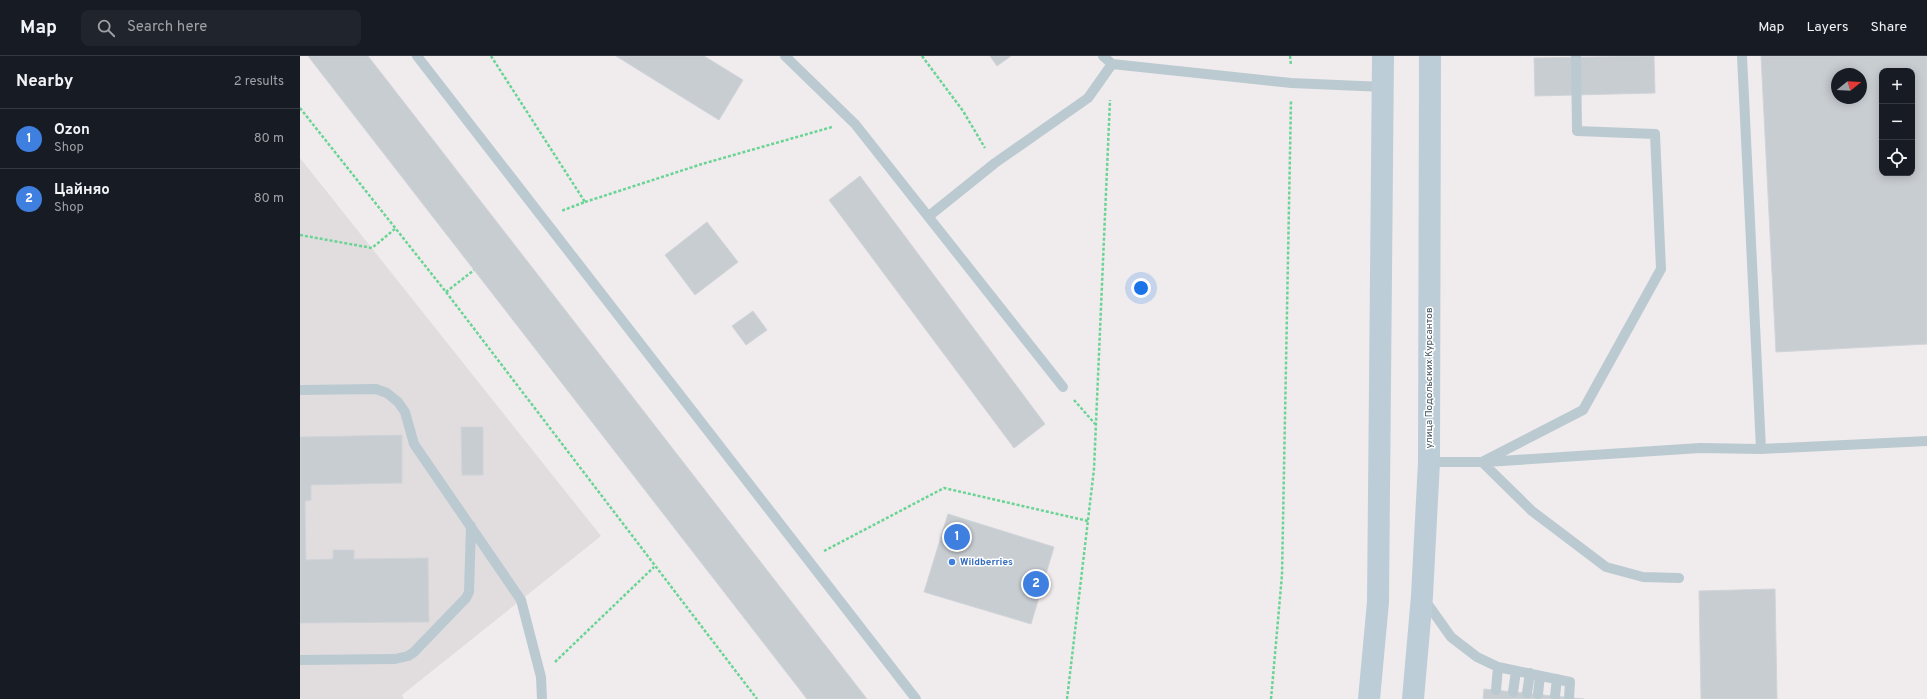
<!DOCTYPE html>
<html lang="en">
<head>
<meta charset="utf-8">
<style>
  :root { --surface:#171b24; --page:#20242c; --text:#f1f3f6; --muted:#9ea1a6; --line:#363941; --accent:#2563eb }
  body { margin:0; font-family:Overpass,sans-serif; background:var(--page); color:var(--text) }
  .controls { position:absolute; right:12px; top:12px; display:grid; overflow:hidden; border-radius:8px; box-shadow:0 2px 10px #0003 }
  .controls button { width:36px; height:36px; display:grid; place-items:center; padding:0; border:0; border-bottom:1px solid var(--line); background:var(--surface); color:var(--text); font:20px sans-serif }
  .compass { position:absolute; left:1531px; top:12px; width:36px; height:36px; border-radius:50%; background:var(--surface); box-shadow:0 2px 10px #0003; rotate:72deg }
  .you { position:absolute; left:841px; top:232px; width:14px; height:14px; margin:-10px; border:3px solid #fff; border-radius:50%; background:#1a73e8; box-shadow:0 0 0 6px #1a73e833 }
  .badge { display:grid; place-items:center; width:26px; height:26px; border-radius:50%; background:var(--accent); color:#fff; font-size:13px; font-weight:700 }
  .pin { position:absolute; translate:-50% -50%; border:2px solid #fff; box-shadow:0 1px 4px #0006 }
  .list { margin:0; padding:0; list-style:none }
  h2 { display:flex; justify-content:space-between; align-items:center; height:52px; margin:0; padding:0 16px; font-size:17px }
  h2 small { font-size:13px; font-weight:400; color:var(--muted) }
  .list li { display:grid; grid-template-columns:26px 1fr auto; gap:12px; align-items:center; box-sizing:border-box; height:60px; padding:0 16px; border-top:1px solid var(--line) }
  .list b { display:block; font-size:15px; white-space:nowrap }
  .list p { margin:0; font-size:13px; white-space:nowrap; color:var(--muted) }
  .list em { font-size:13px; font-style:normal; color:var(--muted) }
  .icon { flex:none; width:22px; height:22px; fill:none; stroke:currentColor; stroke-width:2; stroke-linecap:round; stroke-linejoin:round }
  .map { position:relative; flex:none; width:1627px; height:643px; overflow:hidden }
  header { display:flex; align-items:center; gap:24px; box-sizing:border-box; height:56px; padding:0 20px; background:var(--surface); border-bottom:1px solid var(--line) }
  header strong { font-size:19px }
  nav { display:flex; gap:22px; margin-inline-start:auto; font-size:14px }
  .search { width:280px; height:36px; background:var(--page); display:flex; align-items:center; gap:10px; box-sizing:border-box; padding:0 14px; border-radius:8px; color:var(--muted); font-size:15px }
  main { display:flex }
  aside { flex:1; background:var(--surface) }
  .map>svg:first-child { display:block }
  .education { fill:#e1dddf }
  .building { fill:#c8cdd2; stroke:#d0d4d9; fill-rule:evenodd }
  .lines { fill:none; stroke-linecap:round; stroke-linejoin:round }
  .path { stroke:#6ad495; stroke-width:2.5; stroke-dasharray:3 2; stroke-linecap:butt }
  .lane { stroke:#bbcad1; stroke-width:10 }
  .secondary { stroke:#bdcdd8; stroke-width:22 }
  .shop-dot { fill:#3f7fe0; stroke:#fff; stroke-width:1.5 }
  .labels { text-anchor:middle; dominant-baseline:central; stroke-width:3; stroke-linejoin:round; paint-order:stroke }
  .street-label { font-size:10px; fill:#43535c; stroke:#fff }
  .shop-label { font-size:10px; font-weight:bold; fill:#366cbe; stroke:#fff; text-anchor:start }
</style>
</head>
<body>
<header>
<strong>Map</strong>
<div class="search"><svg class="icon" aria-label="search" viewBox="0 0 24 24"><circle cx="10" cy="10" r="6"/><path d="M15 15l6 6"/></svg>Search here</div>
<nav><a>Map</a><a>Layers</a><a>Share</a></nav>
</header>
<main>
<aside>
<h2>Nearby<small>2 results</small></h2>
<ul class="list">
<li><span class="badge" style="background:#3f7fe0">1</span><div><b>Ozon</b><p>Shop</p></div><em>80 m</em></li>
<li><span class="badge" style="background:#3f7fe0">2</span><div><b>Цайняо</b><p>Shop</p></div><em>80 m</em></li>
</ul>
</aside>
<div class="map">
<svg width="1627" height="643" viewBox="0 0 1627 643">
  <rect width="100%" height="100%" fill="#f0eced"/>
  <!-- education -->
  <path class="education" d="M0 102 301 480 102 639 104 643H0Z"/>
  <!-- building -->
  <path class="building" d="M8 0H68L567 643H507Z
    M316 0H404L443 24 419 64Z
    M690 0H711L697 10Z
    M1354 0 1355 37 1235 40 1234 2Z
    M1461 0H1627V288L1476 296ZM1582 15H1612V117H1582ZM1537 18H1561V42H1537Z
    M560 120 745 368 714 392 529 144Z
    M407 166 438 206 395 239 365 199Z
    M453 255 467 274 446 289 432 270Z
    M161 371H183V419H162Z
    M102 379V427L11 429V444L5 445 6 504 33 503V494H54V503L128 502 129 566 0 567V381Z
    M648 458 754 491 731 568 624 536Z
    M1475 533 1477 643H1401L1399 535Z
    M1184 633 1284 643H1183Z"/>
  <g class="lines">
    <!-- path -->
    <path class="path" d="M191 0 285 146 261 155
      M622 0 663 55 685 92
      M990 0 991 9
      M0 52 146 236 457 643
      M285 146 402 108 532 71
      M0 179 72 192 96 172
      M146 236 174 214
      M774 344 796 369
      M524 495 644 432 788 465
      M255 606 354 511
      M767 643 794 413 810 44
      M971 643 982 519 991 44"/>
    <!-- lane -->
    <path class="lane" d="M117 0 616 643
      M485 0 555 68 763 331
      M803 0 812 8 991 27 1084 31
      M1442 0 1461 393
      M629 160 695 107 788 42 812 8
      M0 334 76 333 87 337 98 346 105 356 114 388 221 544 241 621 242 643
      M1129 406H1182L1232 455 1306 511 1343 521 1379 522
      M1182 406 1283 354 1361 213 1355 78 1277 75 1276 0
      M1186 406 1400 392 1461 393 1627 385
      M1124 543 1151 581 1177 601 1198 611 1196 634
      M0 604 95 603 108 600 114 596 166 542 169 536 171 470
      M1198 611 1270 626 1269 642
      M1213 636 1216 615
      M1227 637 1230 617
      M1238 638 1240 620
      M1255 640 1257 623"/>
    <!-- secondary -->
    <path class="secondary" d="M1069 643 1078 546 1083 0
      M1113 643 1122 540 1129 406 1130 0"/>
  </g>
  <!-- markers -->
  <circle class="shop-dot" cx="652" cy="506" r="4"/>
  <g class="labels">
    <!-- street labels -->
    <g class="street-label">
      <text transform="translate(1129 322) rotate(-90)">улица Подольских Курсантов</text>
    </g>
    <!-- shop labels -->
    <g class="shop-label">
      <text x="660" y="506">Wildberries</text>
    </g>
  </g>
</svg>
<div class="controls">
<button>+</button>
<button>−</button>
<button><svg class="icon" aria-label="locate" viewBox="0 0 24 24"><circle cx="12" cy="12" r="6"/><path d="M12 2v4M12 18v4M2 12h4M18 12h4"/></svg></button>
</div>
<svg class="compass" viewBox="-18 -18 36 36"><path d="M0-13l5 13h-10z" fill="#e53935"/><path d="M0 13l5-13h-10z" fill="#9ea1a6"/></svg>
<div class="you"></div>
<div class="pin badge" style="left:657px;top:481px;background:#3f7fe0">1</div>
<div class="pin badge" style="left:736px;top:528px;background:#3f7fe0">2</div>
</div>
</main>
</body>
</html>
